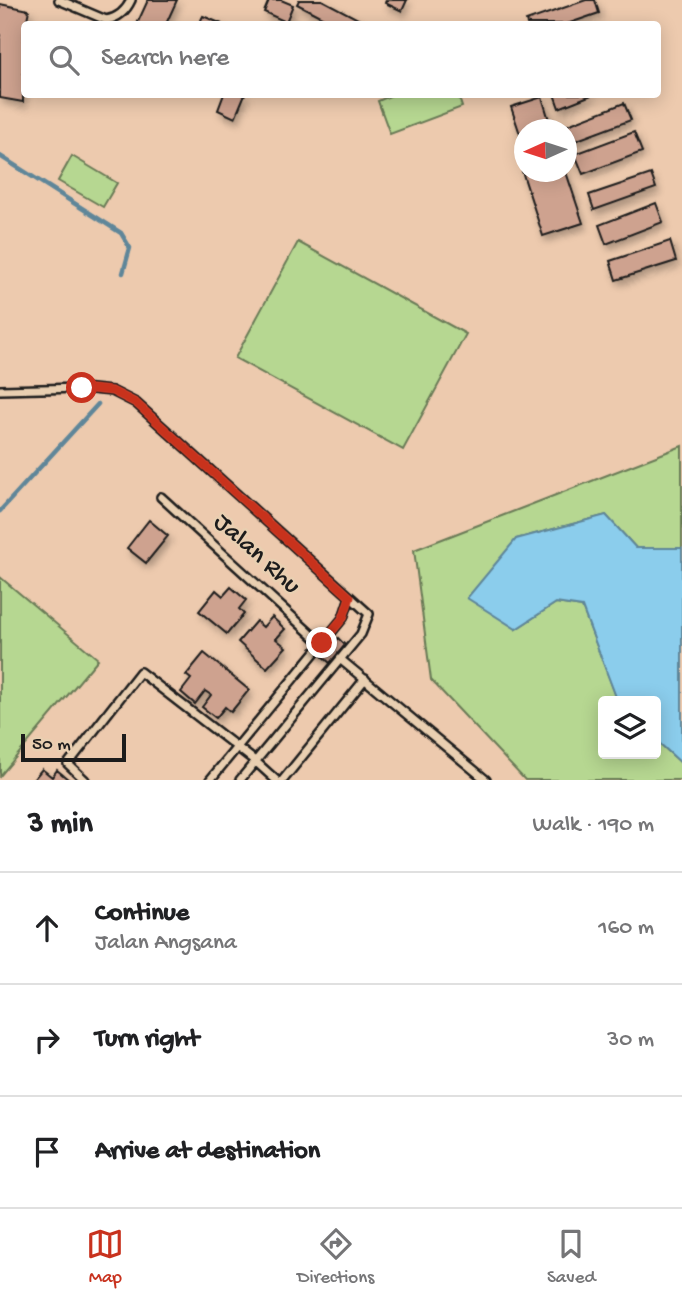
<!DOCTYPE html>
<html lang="en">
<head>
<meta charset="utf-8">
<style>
  :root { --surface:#fff; --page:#f2f2f2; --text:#202124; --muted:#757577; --line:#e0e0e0; --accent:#c8321e }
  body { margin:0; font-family:"Gochi Hand",sans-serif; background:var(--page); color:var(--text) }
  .controls { position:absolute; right:21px; bottom:21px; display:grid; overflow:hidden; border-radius:7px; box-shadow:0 4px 18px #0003 }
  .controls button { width:63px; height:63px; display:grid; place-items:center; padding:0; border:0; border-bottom:2px solid var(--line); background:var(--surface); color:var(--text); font:35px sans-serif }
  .compass { position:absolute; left:514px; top:119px; width:63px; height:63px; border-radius:50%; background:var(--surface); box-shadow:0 4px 18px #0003; rotate:267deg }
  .scale { position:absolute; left:21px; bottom:18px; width:105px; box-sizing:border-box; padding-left:7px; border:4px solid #1c1c1c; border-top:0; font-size:19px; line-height:24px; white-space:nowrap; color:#1c1c1c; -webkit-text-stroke:5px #e9cfb1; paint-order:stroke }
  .stop { position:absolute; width:21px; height:21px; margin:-16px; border:5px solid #c8321e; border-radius:50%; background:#fff }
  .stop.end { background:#c8321e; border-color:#fff; box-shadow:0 2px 7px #0008 }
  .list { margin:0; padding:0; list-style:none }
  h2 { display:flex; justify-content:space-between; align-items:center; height:91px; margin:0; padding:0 28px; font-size:30px }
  h2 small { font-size:23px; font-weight:400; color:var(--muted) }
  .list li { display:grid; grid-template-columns:46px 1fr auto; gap:21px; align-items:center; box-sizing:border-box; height:112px; padding:0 28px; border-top:2px solid var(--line) }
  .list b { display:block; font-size:26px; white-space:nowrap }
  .list p { margin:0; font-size:23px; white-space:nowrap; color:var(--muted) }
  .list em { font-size:23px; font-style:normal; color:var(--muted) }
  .icon { flex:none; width:38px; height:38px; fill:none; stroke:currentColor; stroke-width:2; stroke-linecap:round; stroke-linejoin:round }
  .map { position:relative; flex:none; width:682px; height:780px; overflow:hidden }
  .search { position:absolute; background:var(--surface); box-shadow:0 4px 18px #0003; left:21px; right:21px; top:21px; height:77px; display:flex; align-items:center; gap:18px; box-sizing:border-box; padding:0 24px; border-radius:7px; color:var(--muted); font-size:26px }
  .sheet { height:427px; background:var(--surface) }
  nav { display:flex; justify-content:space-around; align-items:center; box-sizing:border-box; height:98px; border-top:2px solid var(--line); background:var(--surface); font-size:19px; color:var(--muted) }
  nav a { display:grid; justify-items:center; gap:4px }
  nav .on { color:var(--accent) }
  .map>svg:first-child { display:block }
  .green { fill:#b6d791; stroke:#697a56; stroke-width:2 }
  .water { fill:#8bcdec; stroke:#5f8699; stroke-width:2 }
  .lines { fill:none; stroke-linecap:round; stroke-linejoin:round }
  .stream { stroke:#5f8699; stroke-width:4.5 }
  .building { fill:#cea28f; stroke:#1c1c1c; stroke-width:2; filter:url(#shadow) }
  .service-casing { stroke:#1c1c1c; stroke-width:12 }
  .service { stroke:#e9cfb1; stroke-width:7 }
  .route { stroke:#c8321e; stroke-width:9 }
  .labels { text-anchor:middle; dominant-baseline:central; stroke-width:5; stroke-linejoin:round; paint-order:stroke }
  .street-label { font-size:26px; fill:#1c1c1c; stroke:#e9cfb1 }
</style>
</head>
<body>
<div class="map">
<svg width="682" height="780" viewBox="0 0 682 780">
  <defs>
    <filter id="shadow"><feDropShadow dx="3" dy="5" stdDeviation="3.5" flood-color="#0004"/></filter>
  </defs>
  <rect width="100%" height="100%" fill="#edcaae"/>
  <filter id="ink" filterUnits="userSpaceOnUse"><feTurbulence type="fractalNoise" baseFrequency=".0143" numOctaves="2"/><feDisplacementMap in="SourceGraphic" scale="14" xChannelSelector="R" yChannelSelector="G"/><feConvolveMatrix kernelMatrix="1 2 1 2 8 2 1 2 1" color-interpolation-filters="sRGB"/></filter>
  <g filter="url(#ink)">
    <!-- green -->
    <path class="green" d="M394 94 458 95 462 107 390 134 378 101Z
      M72 156 117 183 103 207 58 181Z
      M298 242 466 334 403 450 235 358Z
      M682 446V548H636L606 515 516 539V629L556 603 582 607 616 696 620 701H603V754H656V740L682 764V780H525L431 680 414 550Z
      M0 577 98 659 0 776Z"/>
    <!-- water -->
    <path class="water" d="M606 515 636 548H682V764L656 740V701H620L616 697 582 607 556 603 516 629 467 598 516 539Z"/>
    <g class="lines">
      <!-- stream -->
      <path class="stream" d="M0 156 121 233 130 248 123 273
        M0 511 98 404"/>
    </g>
    <!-- building -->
    <path class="building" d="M148 0H177L166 24H137Z
      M269 0H281L293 5 286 22 264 12Z
      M299 0H322L360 20 357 24H335L297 4Z
      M386 0H407L402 11 385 3Z
      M586 0H595L599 13 567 24H527L526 21Z
      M0 4 29 10 26 24H30H24L23 102 0 98Z
      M203 16 222 24H199Z
      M224 94H245L235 118 218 110Z
      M554 94H594L559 108Z
      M542 97 552 130H524V146L511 107Z
      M624 103 631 120 572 142 565 126Z
      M634 132 642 152 583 174 575 154Z
      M524 170 566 172 583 223 543 236 522 171Z
      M651 174 656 188 594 210 589 195Z
      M656 203 663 222 606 244 599 225Z
      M670 241 676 261 616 280 610 261Z
      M149 520 168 536 146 563 127 548Z
      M231 587 246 600 239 609 244 614 227 634 199 611 216 590 223 596Z
      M272 617 285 629 276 639 286 647 267 668 238 642 256 621 263 627Z
      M338 638 345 645 330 663 322 656Z
      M204 653 249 690 231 712 225 707 216 718 202 707 211 695 205 691 195 704 181 692 191 679 186 675Z
      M42 769 52 777 57 770 69 780H33Z"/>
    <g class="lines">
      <defs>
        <path id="service" d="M59 0 106 20C118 18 126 11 131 0
          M0 390 82 388 112 391 136 403 369 614 361 634 240 780
          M161 497 322 644
          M340 659 486 780
          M85 780 68 764 140 672 255 761 276 780
          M210 780 343 618 350 597
          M283 780 365 679"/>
      </defs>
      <!-- service casing -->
      <use href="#service" class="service-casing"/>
      <!-- service -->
      <use href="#service" class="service"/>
    </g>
  </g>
  <g class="lines" filter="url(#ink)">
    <!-- route -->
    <path class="route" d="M82 388 112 391 136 403 350 597 343 618 322 643"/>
  </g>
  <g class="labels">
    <!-- street labels -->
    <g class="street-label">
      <text transform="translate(256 555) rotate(42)">Jalan Rhu</text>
    </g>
  </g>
</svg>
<div class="controls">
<button><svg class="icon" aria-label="layers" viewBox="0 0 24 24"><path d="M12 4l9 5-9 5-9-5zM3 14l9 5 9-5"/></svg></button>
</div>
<svg class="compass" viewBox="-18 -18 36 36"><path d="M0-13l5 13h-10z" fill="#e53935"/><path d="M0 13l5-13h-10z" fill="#757577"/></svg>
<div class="scale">50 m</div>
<div class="stop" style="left:82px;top:388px"></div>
<div class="stop end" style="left:322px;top:643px"></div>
<div class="search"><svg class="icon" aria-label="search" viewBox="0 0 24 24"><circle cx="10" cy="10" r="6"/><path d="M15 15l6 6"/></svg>Search here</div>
</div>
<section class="sheet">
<h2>3 min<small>Walk · 190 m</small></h2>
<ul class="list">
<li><svg class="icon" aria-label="ahead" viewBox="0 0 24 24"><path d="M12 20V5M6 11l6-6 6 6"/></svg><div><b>Continue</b><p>Jalan Angsana</p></div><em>160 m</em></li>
<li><svg class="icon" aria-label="right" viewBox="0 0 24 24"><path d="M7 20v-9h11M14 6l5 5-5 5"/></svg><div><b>Turn right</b></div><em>30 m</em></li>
<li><svg class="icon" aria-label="arrive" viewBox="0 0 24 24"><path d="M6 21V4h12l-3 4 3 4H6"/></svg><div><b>Arrive at destination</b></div></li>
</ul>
</section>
<nav>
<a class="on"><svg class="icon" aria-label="map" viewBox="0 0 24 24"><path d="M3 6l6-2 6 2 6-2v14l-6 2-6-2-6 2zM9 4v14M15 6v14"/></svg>Map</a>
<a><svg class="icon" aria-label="directions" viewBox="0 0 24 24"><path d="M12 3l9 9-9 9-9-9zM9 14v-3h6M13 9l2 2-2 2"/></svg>Directions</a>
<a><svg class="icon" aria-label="saved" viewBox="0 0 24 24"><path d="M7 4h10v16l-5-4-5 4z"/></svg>Saved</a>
</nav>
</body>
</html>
